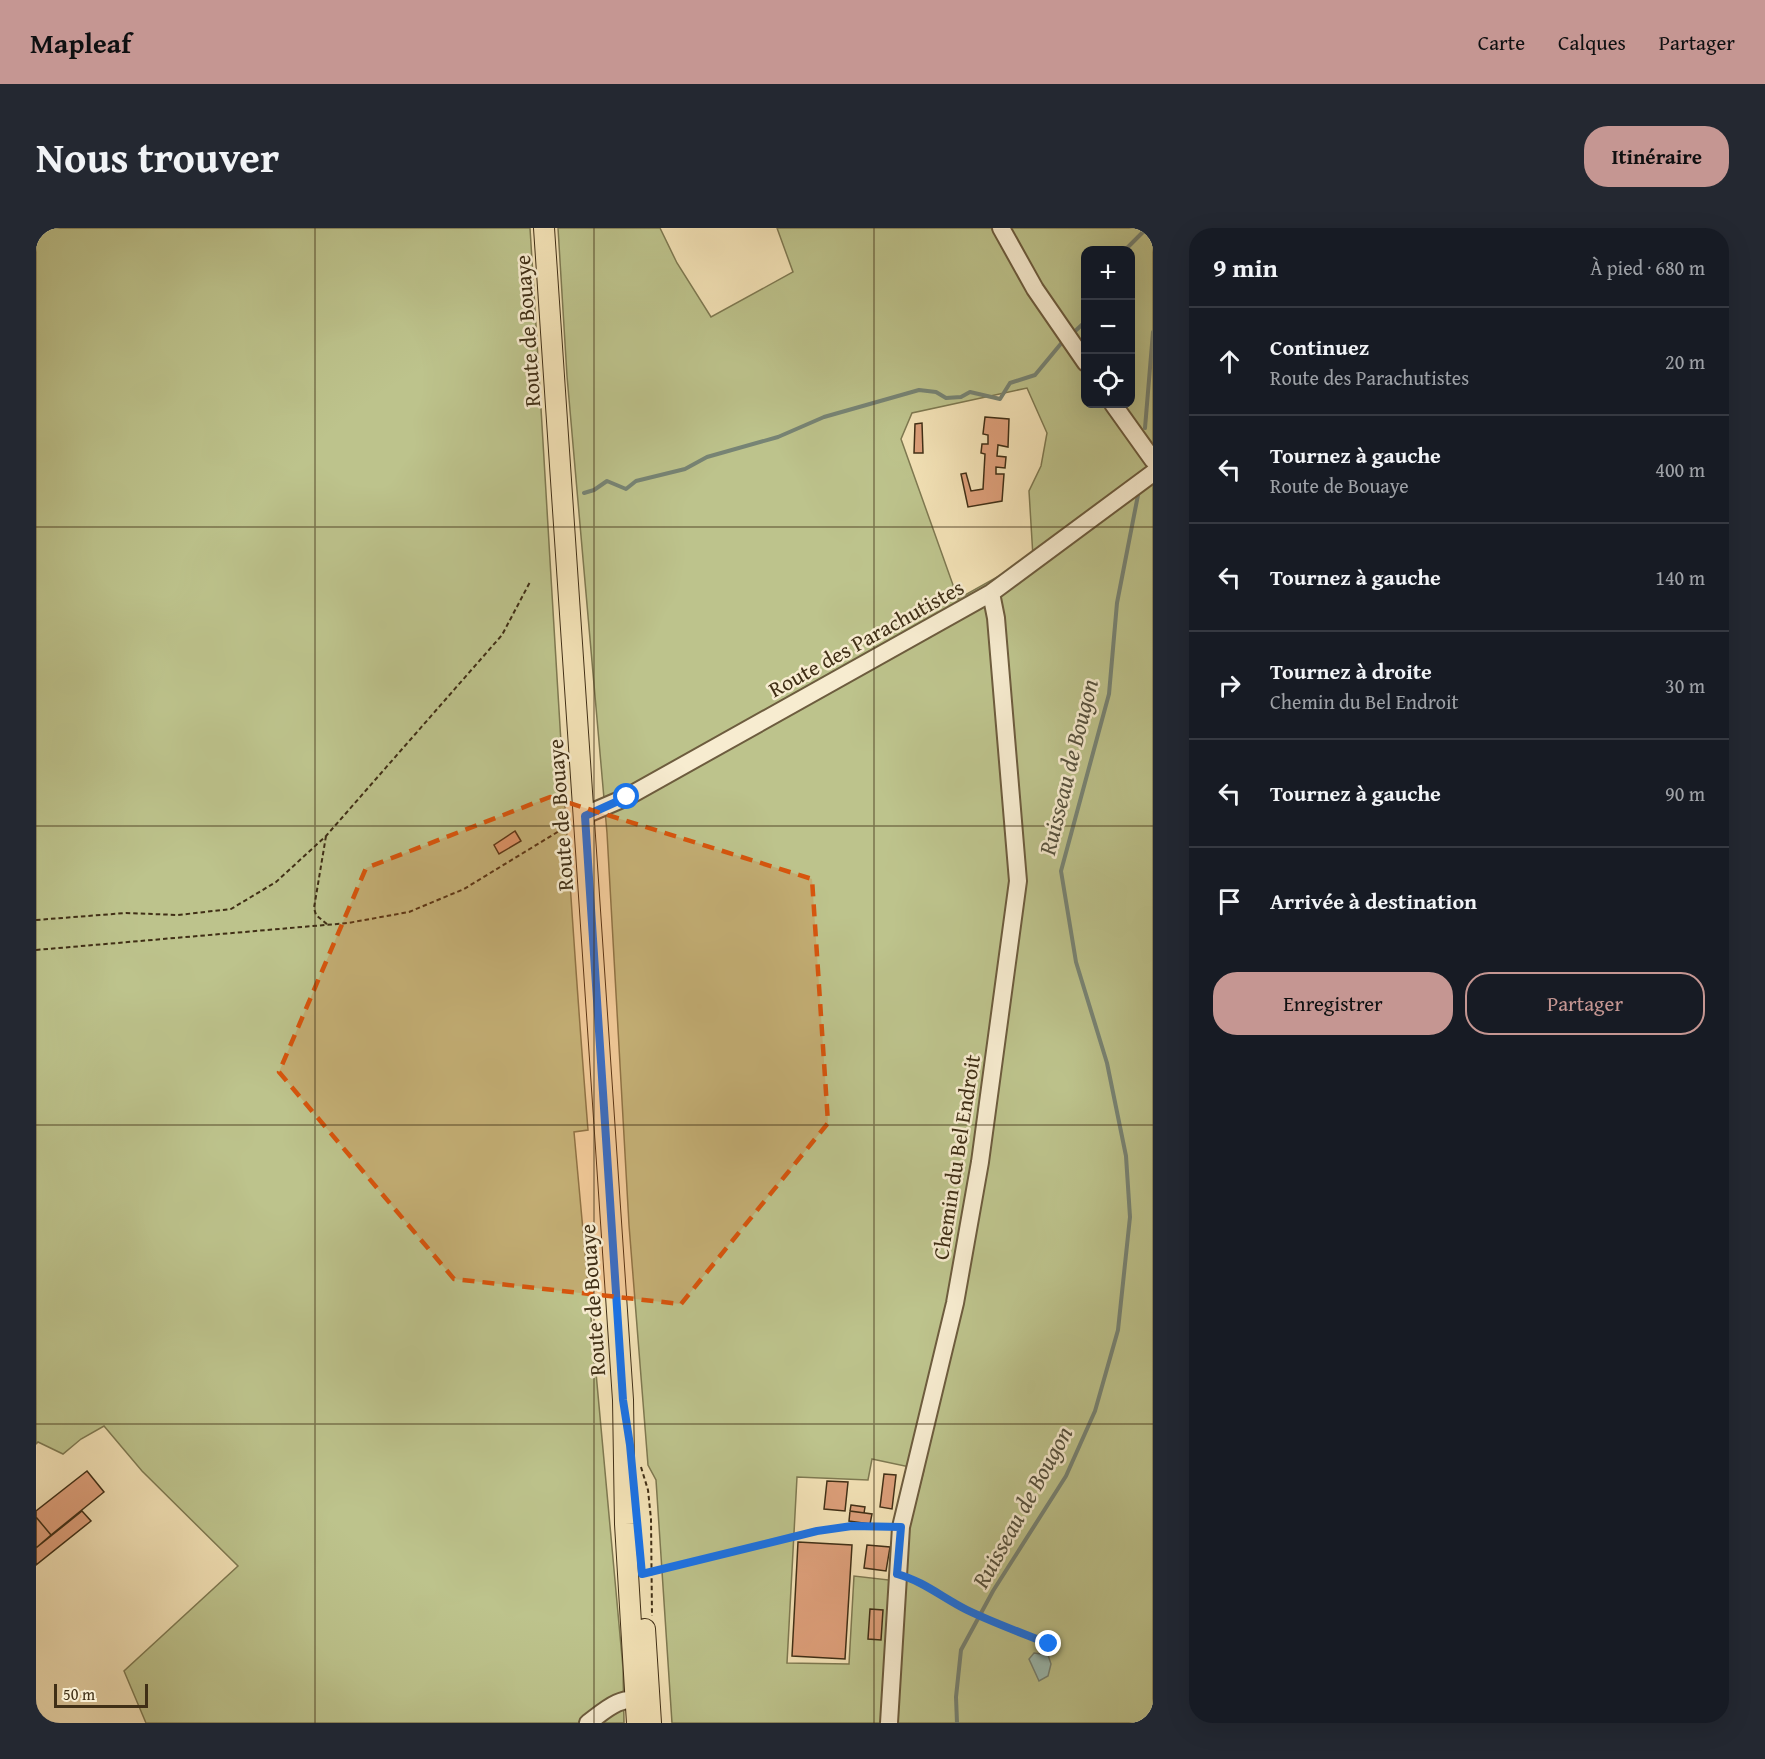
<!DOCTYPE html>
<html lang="fr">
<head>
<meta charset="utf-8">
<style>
  :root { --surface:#171b24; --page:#242831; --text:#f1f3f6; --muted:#9ea1a6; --line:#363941; --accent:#c59692 }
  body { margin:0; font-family:"Gentium Book Plus",serif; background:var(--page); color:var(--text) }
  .controls { position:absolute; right:18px; top:18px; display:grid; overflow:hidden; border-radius:12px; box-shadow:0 6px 24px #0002 }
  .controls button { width:54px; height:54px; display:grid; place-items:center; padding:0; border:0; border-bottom:2px solid var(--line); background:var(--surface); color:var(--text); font:30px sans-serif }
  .scale { position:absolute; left:18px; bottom:15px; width:94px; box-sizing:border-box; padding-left:6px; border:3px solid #402f16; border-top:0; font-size:16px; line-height:21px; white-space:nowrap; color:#402f16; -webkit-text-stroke:4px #f7ecd0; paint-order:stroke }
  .stop { position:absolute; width:18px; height:18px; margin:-14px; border:4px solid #1a73e8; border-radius:50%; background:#fff }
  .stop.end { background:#1a73e8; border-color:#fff; box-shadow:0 2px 6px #0008 }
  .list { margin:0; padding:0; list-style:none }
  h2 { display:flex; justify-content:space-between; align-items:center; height:78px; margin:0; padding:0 24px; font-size:26px }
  h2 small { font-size:20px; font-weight:400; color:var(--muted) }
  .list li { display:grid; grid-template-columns:39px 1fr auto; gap:18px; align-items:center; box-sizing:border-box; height:108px; padding:0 24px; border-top:2px solid var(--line) }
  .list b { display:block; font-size:22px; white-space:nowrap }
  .list p { margin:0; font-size:20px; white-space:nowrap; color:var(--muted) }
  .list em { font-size:20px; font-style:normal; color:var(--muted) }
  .actions { display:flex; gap:12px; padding:18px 24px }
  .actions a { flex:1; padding:14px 0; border:2px solid var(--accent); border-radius:24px; text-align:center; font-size:21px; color:var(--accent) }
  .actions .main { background:var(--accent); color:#111 }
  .icon { flex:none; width:33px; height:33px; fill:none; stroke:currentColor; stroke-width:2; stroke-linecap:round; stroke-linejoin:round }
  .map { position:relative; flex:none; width:1117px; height:1495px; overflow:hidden; border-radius:24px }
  header { display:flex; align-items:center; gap:36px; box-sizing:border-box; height:84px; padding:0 30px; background:var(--accent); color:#111 }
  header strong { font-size:28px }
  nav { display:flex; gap:33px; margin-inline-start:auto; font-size:21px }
  .intro { display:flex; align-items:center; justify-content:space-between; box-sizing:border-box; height:144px; padding:0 36px }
  h1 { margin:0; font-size:42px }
  .button { padding:15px 27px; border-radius:24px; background:var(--accent); color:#111; font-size:21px; font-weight:700 }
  main { display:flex; gap:36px; padding:0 36px }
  aside { flex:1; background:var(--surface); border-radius:24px; box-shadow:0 6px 24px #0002 }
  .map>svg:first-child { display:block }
  .green { fill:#bdc38c; stroke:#7e7951; stroke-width:1.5; fill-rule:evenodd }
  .water { fill:#9cbdb4; stroke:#778475; stroke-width:1.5 }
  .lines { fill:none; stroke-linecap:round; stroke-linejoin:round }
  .stream { stroke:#778475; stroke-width:4 }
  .building { fill:#dd9f7a; stroke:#402f16; stroke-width:1.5 }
  .minor-casing { stroke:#6d5c3e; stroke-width:20 }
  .major-casing { stroke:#402f16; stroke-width:22 }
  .path { stroke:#402f16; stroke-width:2; stroke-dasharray:4.5 3; stroke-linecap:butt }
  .minor { stroke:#f7ecd0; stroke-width:16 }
  .major { stroke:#f3e2b6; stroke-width:20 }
  .route { stroke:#1a73e8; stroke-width:8 }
  .marked { fill:#d7550d; fill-opacity:0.2; stroke:#d7550d; stroke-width:4.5; stroke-dasharray:12 8; stroke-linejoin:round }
  .grid { fill:none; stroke:#402f16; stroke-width:1.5; stroke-opacity:0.55 }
  .labels { text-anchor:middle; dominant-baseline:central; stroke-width:5; stroke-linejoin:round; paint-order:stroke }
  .street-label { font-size:22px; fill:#402f16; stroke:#f7ecd0 }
  .water-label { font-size:24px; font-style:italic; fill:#57523e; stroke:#f7ecd0 }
</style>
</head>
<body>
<header>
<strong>Mapleaf</strong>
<nav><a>Carte</a><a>Calques</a><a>Partager</a></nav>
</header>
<div class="intro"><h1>Nous trouver</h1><a class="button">Itinéraire</a></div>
<main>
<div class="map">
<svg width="1117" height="1495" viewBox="0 0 1117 1495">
  <rect width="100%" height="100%" fill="#f3e2b6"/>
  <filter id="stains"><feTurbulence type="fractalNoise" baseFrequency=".00333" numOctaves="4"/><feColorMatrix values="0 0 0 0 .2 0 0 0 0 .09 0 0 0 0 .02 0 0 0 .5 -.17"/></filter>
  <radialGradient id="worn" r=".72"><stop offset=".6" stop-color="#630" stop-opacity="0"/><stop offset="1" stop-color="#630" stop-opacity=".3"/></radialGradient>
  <!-- green -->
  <path class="green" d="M0 0H494C513 301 528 602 552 902L538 904 587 1440 588 1495H110L88 1443 202 1338 106 1243 68 1198 45 1211 27 1226 2 1214 0 1216Z
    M522 0H624L641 35 675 89 757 44 741 0H1117V1495H636L620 1252 612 1237 593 997 571 605 531 148ZM1050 22H1094V176H1050ZM991 160 1011 205 1005 238 993 263 997 329 922 371 865 211 876 185ZM836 1231 888 1242 873 1300 870 1354 818 1348 813 1436 751 1435 761 1249 832 1252Z"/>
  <!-- water -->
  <path class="water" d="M998 1425 1012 1427 1015 1436 1012 1448 1003 1453 993 1431Z"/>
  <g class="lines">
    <!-- stream -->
    <path class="stream" d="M1089 22 1108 3 1115 0
      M1036 106 1050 93
      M1109 200 1117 104
      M548 265 558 262 571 253 590 261 600 253 649 241 671 229 742 209 788 189 883 162 900 164 910 170 925 169 934 164 964 171 974 155 999 147 1028 112
      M921 1495 920 1469 925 1422 957 1363 1030 1248 1059 1183 1082 1102 1094 989 1090 928 1071 835 1040 734 1025 643 1073 466 1081 375 1102 267"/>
  </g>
  <!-- building -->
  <path class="building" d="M949 189 973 191 972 219 962 217 961 228 970 229 969 240 960 239V246H968L966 273 932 279 925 246 930 245 935 263 947 261 949 226 945 225 946 216H952V207L947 206Z
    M886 195 887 225H878L879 196Z
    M479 603 485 613 463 626 458 617Z
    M51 1243 68 1264 15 1307 0 1289V1283Z
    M848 1246 860 1247 856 1281 844 1279Z
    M791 1253 812 1254 809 1283 788 1281Z
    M815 1277 829 1279 828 1285 814 1283Z
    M46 1283 55 1293 0 1337V1320Z
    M814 1283 836 1286 834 1296 813 1293Z
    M0 1289 15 1307 0 1320Z
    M762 1314 816 1317 809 1431 756 1428Z
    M831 1317 854 1319 850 1343 828 1340Z
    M834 1381 847 1382 845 1412 832 1411Z"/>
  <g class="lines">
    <defs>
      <path id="minor" d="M965 0 999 61 1050 135
        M1077 176 1117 232
        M549 587 591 569 955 365 1117 245
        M552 1495C567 1484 586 1465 606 1474L607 1477
        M853 1495 865 1299 919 1075 944 934 982 653 960 390 955 365"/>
      <path id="major" d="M508 0 587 1172 589 1296 601 1495
        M609 1401 615 1495"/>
    </defs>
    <!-- minor casing -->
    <use href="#minor" class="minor-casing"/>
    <!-- major casing -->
    <use href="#major" class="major-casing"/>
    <!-- path -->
    <path class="path" d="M290 608 278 680 280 687 292 697
      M0 692 90 685 142 687 195 681 240 654 290 608 466 407 494 354
      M0 722 312 695 373 684 428 661 533 597
      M605 1239 612 1262 615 1291 616 1388
      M606 1346 781 1303 816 1298 850 1299
      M875 1350 934 1383 1013 1416"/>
    <!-- minor -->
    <use href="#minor" class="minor"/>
    <!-- major -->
    <use href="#major" class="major"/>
  </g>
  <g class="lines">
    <!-- route -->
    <path class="route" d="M591 569 549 588 587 1172 594 1217 606 1346 781 1303 816 1298 865 1299 861 1346C887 1353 907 1370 931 1382 958 1395 986 1405 1013 1416"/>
  </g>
  <!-- marked area -->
  <path class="marked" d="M514 569 776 651 792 895 645 1076 418 1051 243 844 330 640Z"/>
  <!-- grid -->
  <path class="grid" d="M279 0V1495M558 0V1495M838 0V1495M0 299H1117M0 598H1117M0 897H1117M0 1196H1117"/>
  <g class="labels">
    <!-- street labels -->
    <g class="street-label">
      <text transform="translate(491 103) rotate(-94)">Route de Bouaye</text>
      <text transform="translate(830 410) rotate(-29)">Route des Parachutistes</text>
      <text transform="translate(524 587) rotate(-94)">Route de Bouaye</text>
      <text transform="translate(920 929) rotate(-81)">Chemin du Bel Endroit</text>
      <text transform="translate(556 1072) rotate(-94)">Route de Bouaye</text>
    </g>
    <!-- water labels -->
    <g class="water-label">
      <text transform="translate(1032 539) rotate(-76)">Ruisseau de Bougon</text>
      <text transform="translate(986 1279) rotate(-61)">Ruisseau de Bougon</text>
    </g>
  </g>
  <rect width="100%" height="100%" filter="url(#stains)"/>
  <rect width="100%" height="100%" fill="url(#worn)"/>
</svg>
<div class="controls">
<button>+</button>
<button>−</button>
<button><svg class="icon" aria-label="locate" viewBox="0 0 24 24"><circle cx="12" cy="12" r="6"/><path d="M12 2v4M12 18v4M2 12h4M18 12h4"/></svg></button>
</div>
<div class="scale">50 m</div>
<div class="stop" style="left:591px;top:569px"></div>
<div class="stop end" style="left:1013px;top:1416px"></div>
</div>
<aside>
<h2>9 min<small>À pied · 680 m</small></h2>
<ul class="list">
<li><svg class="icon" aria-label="ahead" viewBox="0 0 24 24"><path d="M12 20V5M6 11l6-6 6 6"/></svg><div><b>Continuez</b><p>Route des Parachutistes</p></div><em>20 m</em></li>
<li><svg class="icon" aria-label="left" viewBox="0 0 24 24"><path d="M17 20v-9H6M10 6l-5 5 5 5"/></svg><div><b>Tournez à gauche</b><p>Route de Bouaye</p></div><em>400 m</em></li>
<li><svg class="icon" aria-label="left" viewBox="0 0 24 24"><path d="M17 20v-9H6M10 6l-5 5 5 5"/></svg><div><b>Tournez à gauche</b></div><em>140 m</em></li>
<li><svg class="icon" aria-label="right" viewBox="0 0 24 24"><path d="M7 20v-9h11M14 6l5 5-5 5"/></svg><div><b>Tournez à droite</b><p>Chemin du Bel Endroit</p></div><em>30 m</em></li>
<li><svg class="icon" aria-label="left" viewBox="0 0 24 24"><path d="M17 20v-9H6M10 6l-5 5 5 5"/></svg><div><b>Tournez à gauche</b></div><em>90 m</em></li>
<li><svg class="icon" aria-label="arrive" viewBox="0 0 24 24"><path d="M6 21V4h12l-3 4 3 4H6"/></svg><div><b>Arrivée à destination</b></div></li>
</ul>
<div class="actions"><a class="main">Enregistrer</a><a>Partager</a></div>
</aside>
</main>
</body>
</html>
